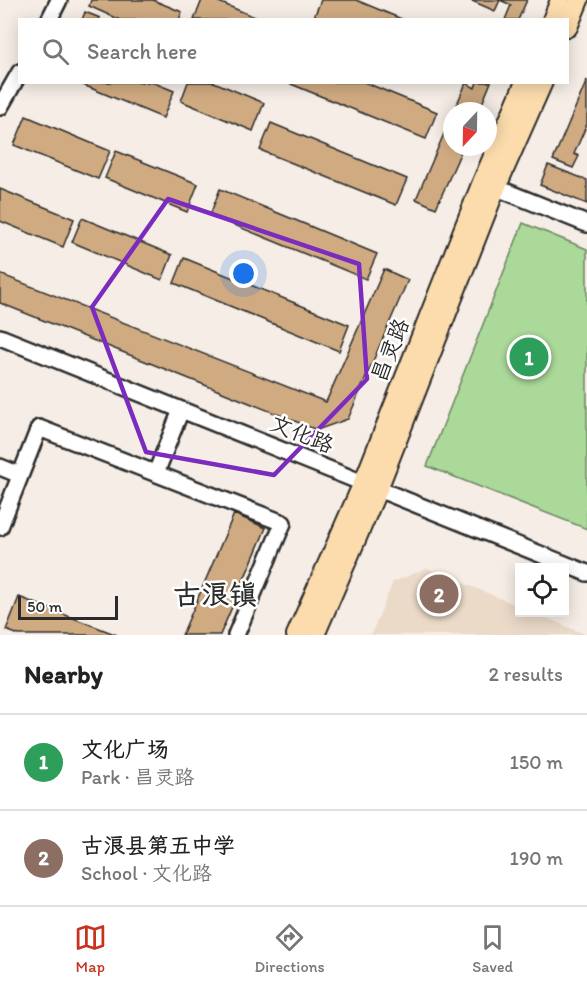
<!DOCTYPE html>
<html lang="en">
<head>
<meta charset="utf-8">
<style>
  :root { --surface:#fff; --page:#f6f6f6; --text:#222; --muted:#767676; --line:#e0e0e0; --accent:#c8321e }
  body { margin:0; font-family:Itim,"LXGW WenKai TC",sans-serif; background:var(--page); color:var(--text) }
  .controls { position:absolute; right:18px; bottom:18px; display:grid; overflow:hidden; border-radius:0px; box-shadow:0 3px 15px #0003 }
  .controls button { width:54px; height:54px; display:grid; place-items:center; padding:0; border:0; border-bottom:2px solid var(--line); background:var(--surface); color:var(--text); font:30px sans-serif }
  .compass { position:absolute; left:443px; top:102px; width:54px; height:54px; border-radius:50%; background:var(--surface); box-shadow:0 3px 15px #0003; rotate:202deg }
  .scale { position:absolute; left:18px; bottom:15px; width:100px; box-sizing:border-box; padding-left:6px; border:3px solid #2b2b2b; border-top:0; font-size:16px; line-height:21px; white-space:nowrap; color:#2b2b2b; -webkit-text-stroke:4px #fff; paint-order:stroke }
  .you { position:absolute; left:244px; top:274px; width:21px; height:21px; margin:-15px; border:4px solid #fff; border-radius:50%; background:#1a73e8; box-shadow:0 0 0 9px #1a73e833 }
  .badge { display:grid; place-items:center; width:39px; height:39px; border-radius:50%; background:var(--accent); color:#fff; font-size:20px; font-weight:700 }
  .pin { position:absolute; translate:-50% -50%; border:3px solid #fff; box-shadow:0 2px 6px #0006 }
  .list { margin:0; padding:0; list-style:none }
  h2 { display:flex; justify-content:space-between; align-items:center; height:78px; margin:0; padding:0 24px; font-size:26px }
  h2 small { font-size:20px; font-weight:400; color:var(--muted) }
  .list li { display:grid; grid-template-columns:39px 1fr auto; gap:18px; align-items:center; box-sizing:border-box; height:96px; padding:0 24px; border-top:2px solid var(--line) }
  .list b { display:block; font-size:22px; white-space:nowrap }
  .list p { margin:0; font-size:20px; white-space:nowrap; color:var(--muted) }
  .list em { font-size:20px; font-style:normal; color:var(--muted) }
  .icon { flex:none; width:33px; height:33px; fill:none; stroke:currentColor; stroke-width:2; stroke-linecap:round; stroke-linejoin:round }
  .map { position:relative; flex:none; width:587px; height:635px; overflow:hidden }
  .search { position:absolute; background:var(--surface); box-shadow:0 3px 15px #0003; left:18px; right:18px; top:18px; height:66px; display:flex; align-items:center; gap:15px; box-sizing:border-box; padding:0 21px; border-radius:0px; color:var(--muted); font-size:22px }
  .sheet { height:270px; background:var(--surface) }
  nav { display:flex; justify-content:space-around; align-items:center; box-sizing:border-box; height:84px; border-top:2px solid var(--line); background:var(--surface); font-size:16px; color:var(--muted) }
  nav a { display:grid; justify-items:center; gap:3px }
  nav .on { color:var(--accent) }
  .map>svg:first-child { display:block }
  .built { fill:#ebdac8 }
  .green { fill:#abd999; stroke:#6b8262; stroke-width:1.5 }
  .building { fill:#d0ab82; stroke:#2b2b2b; stroke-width:1.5 }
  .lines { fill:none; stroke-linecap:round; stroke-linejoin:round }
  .minor-casing { stroke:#2b2b2b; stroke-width:20 }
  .major-casing { stroke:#2b2b2b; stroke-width:22 }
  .minor { stroke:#fff; stroke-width:15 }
  .major { stroke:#fcdcac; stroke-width:18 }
  .marked { fill:none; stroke:#7b2cbf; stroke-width:4.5; stroke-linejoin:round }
  .labels { text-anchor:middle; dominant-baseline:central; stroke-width:5; stroke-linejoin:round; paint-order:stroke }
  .street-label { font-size:22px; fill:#2b2b2b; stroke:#fff }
  .district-label { font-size:28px; font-weight:bold; fill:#2b2b2b; stroke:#fff }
</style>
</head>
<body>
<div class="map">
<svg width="587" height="635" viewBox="0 0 587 635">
  <rect width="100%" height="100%" fill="#f6eee6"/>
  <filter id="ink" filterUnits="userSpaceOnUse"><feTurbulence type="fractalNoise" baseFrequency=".0167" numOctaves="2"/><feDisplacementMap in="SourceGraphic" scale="12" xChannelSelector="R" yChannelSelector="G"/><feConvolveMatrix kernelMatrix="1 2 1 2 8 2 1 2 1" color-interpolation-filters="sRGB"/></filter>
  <g filter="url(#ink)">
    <!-- built -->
    <path class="built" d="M427 568 519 606 520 612 535 613 587 635H371L393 582Z"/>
    <!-- green -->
    <path class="green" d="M523 223 587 249V529L427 466Z"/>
    <!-- building -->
    <path class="building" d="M91 0H153L182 12 179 20H120L89 6Z
      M202 0H214L262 20H194Z
      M321 0H356L404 20H320L314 17Z
      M470 0H527L518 20H505L511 5 500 0 495 11Z
      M85 12 100 18 99 20H82Z
      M587 80V124L574 154 579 156 573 168 553 160Z
      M76 82H152L174 91 163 118Z
      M188 82H214L264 103 253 131 181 101Z
      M292 82H364L437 112 426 139 291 84Z
      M477 82H491L479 111H454L466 83 475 88Z
      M452 115V147H463L436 208 416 199Z
      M26 116 110 151 98 179 14 145Z
      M271 123 407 179 396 205 260 150Z
      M116 151 198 184 187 212 105 178Z
      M548 165 587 180V204L540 185Z
      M0 189 74 219 63 247 0 221Z
      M220 189 377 254 366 279 210 215Z
      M82 218 172 255 162 280 72 242Z
      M184 258 349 325 339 351 174 283Z
      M384 269 408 280 348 419 317 430 0 303V274L326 402Z
      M234 514 266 528 220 635H182Z
      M19 597 117 635H19L6 630Z"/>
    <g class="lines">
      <defs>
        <path id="minor" d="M49 20 59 0
          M0 107 20 72
          M487 184 587 224
          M0 337 587 573
          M0 467 20 475
          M156 473 181 410
          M0 527 39 428 283 523 236 635"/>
        <path id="major" d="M552 20 560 0
          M568 27 579 0
          M296 635 363 483 482 182 525 82
          M315 635 378 489 496 188 543 82"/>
      </defs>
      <!-- minor casing -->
      <use href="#minor" class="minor-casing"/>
      <!-- major casing -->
      <use href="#major" class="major-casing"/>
      <!-- minor -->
      <use href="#minor" class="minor"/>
      <!-- major -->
      <use href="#major" class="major"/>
    </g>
  </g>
  <!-- marked area -->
  <path class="marked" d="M168 199 359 264 367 379 274 475 146 452 92 307Z"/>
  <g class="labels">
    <!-- street labels -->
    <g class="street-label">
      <text transform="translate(390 350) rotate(-68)">昌灵路</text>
      <text transform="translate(302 434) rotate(22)">文化路</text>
    </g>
    <!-- district labels -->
    <g class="district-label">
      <text x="215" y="594">古浪镇</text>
    </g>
  </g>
</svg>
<div class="controls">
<button><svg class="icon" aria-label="locate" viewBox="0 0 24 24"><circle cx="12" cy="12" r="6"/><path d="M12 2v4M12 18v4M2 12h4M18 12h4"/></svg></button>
</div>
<svg class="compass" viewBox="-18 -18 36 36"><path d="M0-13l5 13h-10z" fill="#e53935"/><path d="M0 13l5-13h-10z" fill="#767676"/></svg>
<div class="scale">50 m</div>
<div class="you"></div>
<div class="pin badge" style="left:529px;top:357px;background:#2e9e5b">1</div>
<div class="pin badge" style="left:439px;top:594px;background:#8d6e63">2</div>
<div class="search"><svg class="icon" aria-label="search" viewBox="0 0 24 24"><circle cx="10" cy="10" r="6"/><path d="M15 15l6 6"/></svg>Search here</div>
</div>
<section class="sheet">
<h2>Nearby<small>2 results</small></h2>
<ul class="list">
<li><span class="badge" style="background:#2e9e5b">1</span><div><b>文化广场</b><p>Park · 昌灵路</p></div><em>150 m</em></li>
<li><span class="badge" style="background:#8d6e63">2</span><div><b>古浪县第五中学</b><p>School · 文化路</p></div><em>190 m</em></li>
</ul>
</section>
<nav>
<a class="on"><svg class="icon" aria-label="map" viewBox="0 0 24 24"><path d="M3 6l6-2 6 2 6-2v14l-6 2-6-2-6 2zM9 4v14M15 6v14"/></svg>Map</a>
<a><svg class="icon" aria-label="directions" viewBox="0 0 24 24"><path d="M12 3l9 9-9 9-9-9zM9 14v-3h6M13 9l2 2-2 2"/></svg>Directions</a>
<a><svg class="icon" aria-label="saved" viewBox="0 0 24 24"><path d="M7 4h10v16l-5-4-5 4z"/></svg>Saved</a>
</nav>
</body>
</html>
